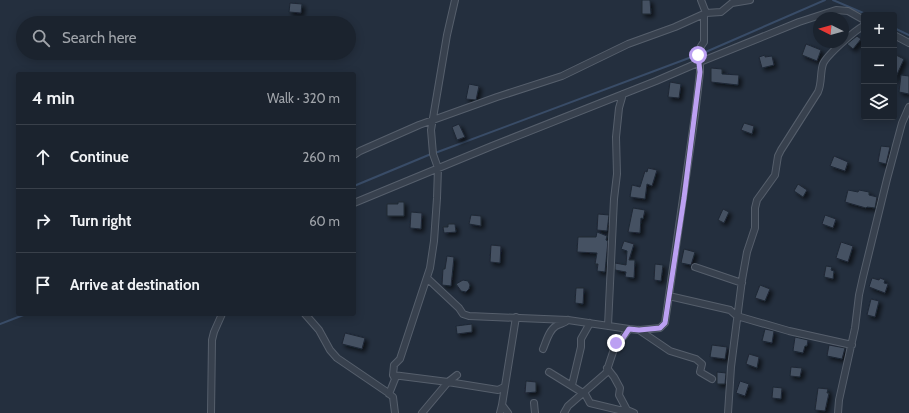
<!DOCTYPE html>
<html lang="en">
<head>
<meta charset="utf-8">
<style>
  :root { --surface:#1b232e; --page:#242b36; --text:#f1f3f6; --muted:#a0a4aa; --line:#39404a }
  body { margin:0; font-family:Cabin,sans-serif; background:var(--page); color:var(--text) }
  .controls { position:absolute; right:12px; top:12px; display:grid; overflow:hidden; border-radius:4px; box-shadow:0 2px 10px #0003 }
  .controls button { width:36px; height:36px; display:grid; place-items:center; padding:0; border:0; border-bottom:1px solid var(--line); background:var(--surface); color:var(--text); font:20px sans-serif }
  .compass { position:absolute; left:813px; top:12px; width:36px; height:36px; border-radius:50%; background:var(--surface); box-shadow:0 2px 10px #0003; rotate:275deg }
  .stop { position:absolute; width:12px; height:12px; margin:-9px; border:3px solid #bca0f2; border-radius:50%; background:#fff }
  .stop.end { background:#bca0f2; border-color:#fff; box-shadow:0 1px 4px #0008 }
  .list { margin:0; padding:0; list-style:none }
  h2 { display:flex; justify-content:space-between; align-items:center; height:52px; margin:0; padding:0 16px; font-size:17px }
  h2 small { font-size:13px; font-weight:400; color:var(--muted) }
  .list li { display:grid; grid-template-columns:26px 1fr auto; gap:12px; align-items:center; box-sizing:border-box; height:64px; padding:0 16px; border-top:1px solid var(--line) }
  .list b { display:block; font-size:15px; white-space:nowrap }
  .list em { font-size:13px; font-style:normal; color:var(--muted) }
  .icon { flex:none; width:22px; height:22px; fill:none; stroke:currentColor; stroke-width:2; stroke-linecap:round; stroke-linejoin:round }
  .map { position:relative; flex:none; width:909px; height:413px; overflow:hidden }
  .search { position:absolute; background:var(--surface); box-shadow:0 2px 10px #0003; left:16px; top:16px; width:340px; height:44px; display:flex; align-items:center; gap:10px; box-sizing:border-box; padding:0 14px; border-radius:22px; color:var(--muted); font-size:15px }
  .panel { position:absolute; background:var(--surface); box-shadow:0 2px 10px #0003; left:16px; top:72px; width:340px; height:244px; border-radius:4px }
  .map>svg:first-child { display:block }
  .lines { fill:none; stroke-linecap:round; stroke-linejoin:round }
  .stream { stroke:#394c67; stroke-width:2 }
  .building { fill:#455162; stroke:#1f2835; filter:url(#shadow) }
  .street-casing { stroke:#565f6c; stroke-width:8 }
  .street { stroke:#38414e; stroke-width:6 }
  .route { stroke:#bca0f2; stroke-width:5 }
</style>
</head>
<body>
<div class="map">
<svg width="909" height="413" viewBox="0 0 909 413">
  <defs>
    <filter id="shadow"><feDropShadow dx="3" dy="3" stdDeviation="2" flood-color="#0009"/></filter>
  </defs>
  <rect width="100%" height="100%" fill="#242f3e"/>
  <g class="lines">
    <!-- stream -->
    <path class="stream" d="M833 0 868 15
      M894 28 909 35
      M701 54 825 0
      M435 153 697 55
      M354 186 431 154
      M0 324 26 314"/>
  </g>
  <!-- building -->
  <path class="building" d="M642 0H650L651 14H642Z
    M290 3 302 4 301 13 289 12Z
    M857 36 861 39 853 49 847 44Z
    M806 44 821 50 817 61 802 55Z
    M894 54 904 59 894 81Z
    M765 55V57L772 56 774 65 762 68 759 57Z
    M711 68 722 69V74L739 75 738 85 711 82Z
    M901 75 909 76V94L899 92Z
    M670 82 681 84 679 98 668 97Z
    M469 84 479 86 476 100 466 99Z
    M744 123 754 126 752 134 741 130Z
    M459 124 465 137 457 140 452 127Z
    M881 146 890 147 886 164 878 162Z
    M834 156 848 162 845 171 830 166Z
    M648 168 657 170 652 186 647 184 645 199 630 197 632 185 640 187 645 171 647 172Z
    M798 184 807 190 803 197 794 191Z
    M848 190 858 192 859 190 869 192V195L877 197 875 208 867 207 866 208 845 202Z
    M398 202H404V216H387V204H398Z
    M633 208 645 210 643 219 641 218 640 233 628 232Z
    M723 209 729 212 724 223 718 220Z
    M411 212 422 213 421 229 410 228Z
    M598 214 609 215 607 231 597 230Z
    M471 215 481 216V226L469 224Z
    M825 215 836 219 833 228 822 224Z
    M448 224H455L456 232 444 233 443 227H448Z
    M597 232 607 236 606 240 608 241 605 272 597 271 598 264H595L597 253 577 252 578 237H596Z
    M624 241 634 244 629 260H635L634 278 625 277 626 272 615 270V263L626 265 627 251 621 249Z
    M841 242 853 246 848 262 836 258Z
    M491 245 501 246 500 263 490 262Z
    M684 249 695 252 691 265 681 263Z
    M447 256 454 257 451 286 442 285 443 269H445Z
    M655 264 663 265 661 281 654 280Z
    M826 266 832 267 831 270 834 271 833 279 824 277Z
    M872 278 879 280 880 278 885 280 884 283 888 284 885 293 869 287Z
    M463 280 468 281 470 285 469 289 466 292 461 291 456 284Z
    M760 285 770 289 765 301 755 298Z
    M576 288H584L583 304 575 303Z
    M871 299 879 301 875 317 867 315Z
    M472 324V332L457 334 456 326Z
    M765 329 774 331 772 343 762 341Z
    M345 333 365 338 362 349 342 344Z
    M795 337 808 340 807 346H805L803 353 793 351Z
    M712 345 727 347 725 359 710 357Z
    M829 345 845 348 842 359 827 356Z
    M749 354 759 357 757 368 746 364Z
    M791 367 802 368 800 377 790 376Z
    M717 372 726 373 725 384H717Z
    M526 381 536 382V392L525 393Z
    M740 381 749 384 745 396 736 393Z
    M773 387 782 388 781 399 772 398Z
    M818 388 828 389 827 393H829L825 411 815 410Z"/>
  <g class="lines">
    <defs>
      <path id="street" d="M701 0 706 13
        M894 35 909 43
        M354 155 360 151 419 125 497 97 562 76 628 44 675 27 706 13 721 12 732 3 750 0
        M354 203 492 146 656 81 700 62C698 54 698 49 704 42V14
        M695 267 742 283
        M427 278 459 308 463 314 469 316 568 320 629 329
        M669 296 730 310 737 316 789 331 852 345
        M305 314 319 330 330 350 337 358 387 392 393 397 395 413
        M608 326 614 199 617 174 616 137 619 108 623 94
        M639 330 670 351 696 359 702 364 700 372 712 379
        M543 349C546 342 549 330 556 326 561 323 564 324 568 320
        M607 368 614 377 620 388 619 395 627 410
        M549 372 583 393
        M393 375 448 382 498 390 504 387
        M572 385 581 347V339L590 323
        M584 392 590 403 619 410H627L634 413
        M389 394 395 379 393 375 394 365 400 359 430 268 434 241 437 198 438 168 433 154 431 130 447 35 455 0
        M534 403 535 413
        M211 413 212 340 214 332 222 314
        M422 413 448 382 457 375
        M500 413 502 405
        M508 413 502 405 516 317
        M564 413 568 406 606 373 616 343 623 337 629 329 639 330 660 328 665 323 695 115 700 72V62L799 22 836 10 848 11 864 20
        M728 413 731 367 742 280 747 252 755 228V208L757 200 775 175 778 156 781 150 818 92C822 83 820 73 823 64 826 56 856 29 864 26
        M838 413 839 400 855 328 859 295 863 277 887 179 902 123 909 107"/>
    </defs>
    <!-- street casing -->
    <use href="#street" class="street-casing"/>
    <!-- street -->
    <use href="#street" class="street"/>
  </g>
  <g class="lines">
    <!-- route -->
    <path class="route" d="M616 343 623 338 629 329 639 330 660 328 665 323 684 198 700 72 698 55"/>
  </g>
</svg>
<div class="controls">
<button>+</button>
<button>−</button>
<button><svg class="icon" aria-label="layers" viewBox="0 0 24 24"><path d="M12 4l9 5-9 5-9-5zM3 14l9 5 9-5"/></svg></button>
</div>
<svg class="compass" viewBox="-18 -18 36 36"><path d="M0-13l5 13h-10z" fill="#e53935"/><path d="M0 13l5-13h-10z" fill="#a0a4aa"/></svg>
<div class="stop" style="left:698px;top:55px"></div>
<div class="stop end" style="left:616px;top:343px"></div>
<div class="search"><svg class="icon" aria-label="search" viewBox="0 0 24 24"><circle cx="10" cy="10" r="6"/><path d="M15 15l6 6"/></svg>Search here</div>
<section class="panel">
<h2>4 min<small>Walk · 320 m</small></h2>
<ul class="list">
<li><svg class="icon" aria-label="ahead" viewBox="0 0 24 24"><path d="M12 20V5M6 11l6-6 6 6"/></svg><div><b>Continue</b></div><em>260 m</em></li>
<li><svg class="icon" aria-label="right" viewBox="0 0 24 24"><path d="M7 20v-9h11M14 6l5 5-5 5"/></svg><div><b>Turn right</b></div><em>60 m</em></li>
<li><svg class="icon" aria-label="arrive" viewBox="0 0 24 24"><path d="M6 21V4h12l-3 4 3 4H6"/></svg><div><b>Arrive at destination</b></div></li>
</ul>
</section>
</div>
</body>
</html>
